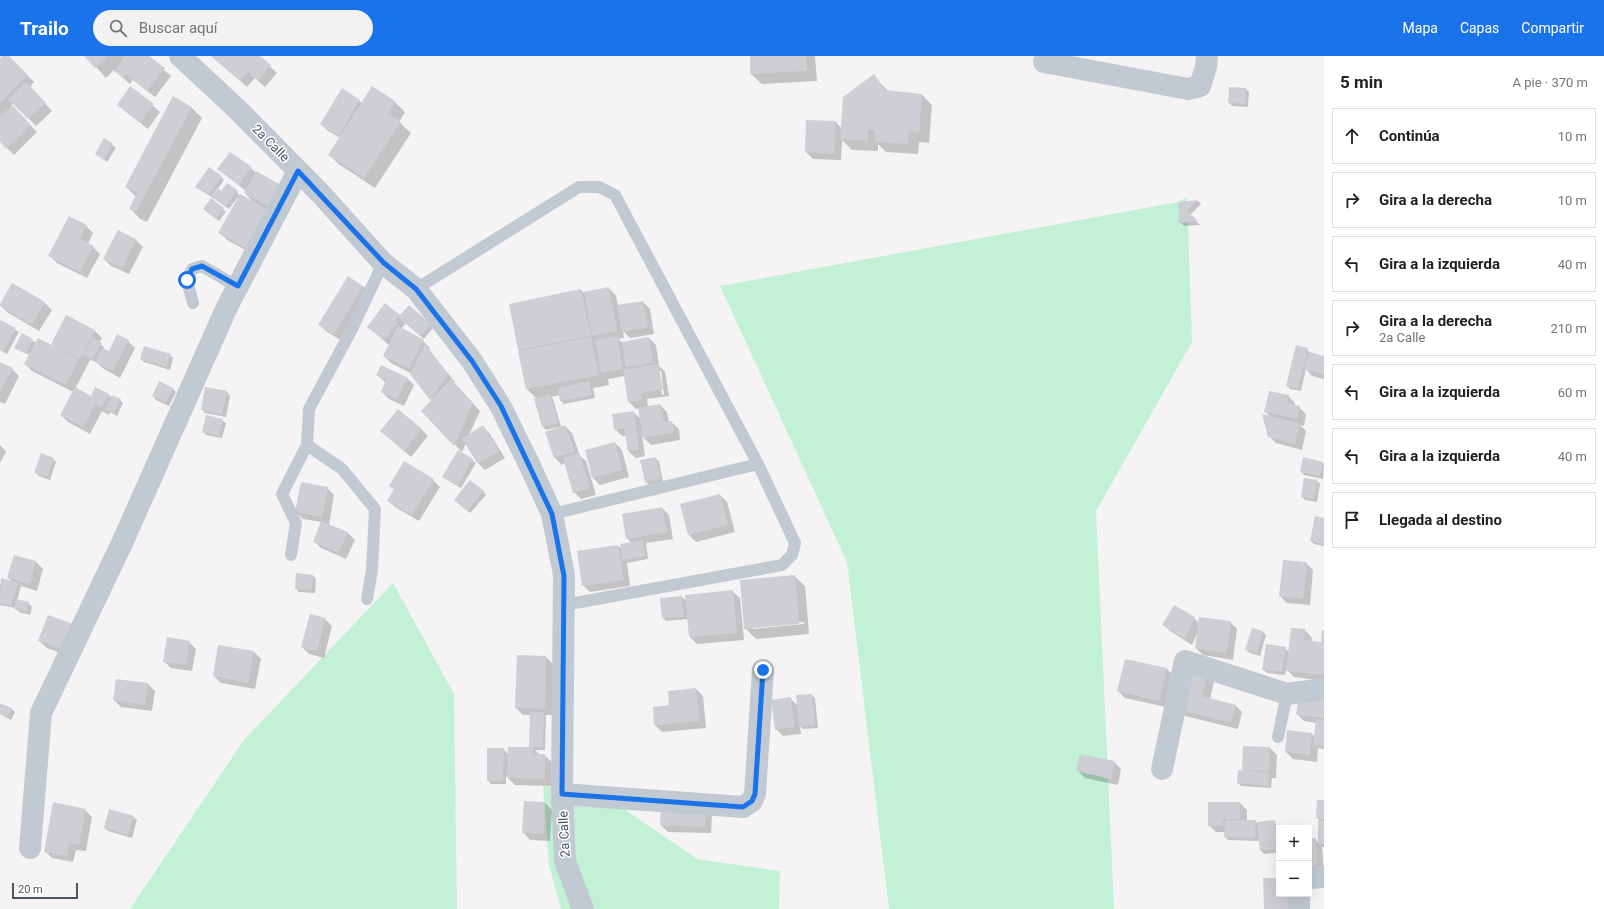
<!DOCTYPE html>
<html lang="es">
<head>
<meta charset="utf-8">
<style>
  :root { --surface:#fff; --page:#f2f2f2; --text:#202124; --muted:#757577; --line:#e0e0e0; --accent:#1a73e8 }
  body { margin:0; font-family:Roboto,sans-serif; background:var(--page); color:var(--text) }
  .controls { position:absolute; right:12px; bottom:12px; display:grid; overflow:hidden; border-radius:0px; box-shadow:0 4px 16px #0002 }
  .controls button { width:36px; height:36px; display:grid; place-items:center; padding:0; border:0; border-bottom:1px solid var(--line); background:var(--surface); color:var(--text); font:20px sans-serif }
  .scale { position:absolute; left:12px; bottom:10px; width:66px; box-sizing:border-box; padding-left:4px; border:2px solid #4a5661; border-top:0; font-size:11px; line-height:14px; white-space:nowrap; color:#4a5661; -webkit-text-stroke:3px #fff; paint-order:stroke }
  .stop { position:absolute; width:12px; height:12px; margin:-9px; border:3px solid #1a73e8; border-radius:50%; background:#fff }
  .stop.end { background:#1a73e8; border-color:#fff; box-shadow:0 1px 4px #0008 }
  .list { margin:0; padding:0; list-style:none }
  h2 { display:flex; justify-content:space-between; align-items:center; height:52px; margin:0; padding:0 16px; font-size:17px }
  h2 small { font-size:13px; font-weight:400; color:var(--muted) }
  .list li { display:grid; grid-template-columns:26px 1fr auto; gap:12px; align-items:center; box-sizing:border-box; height:56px; margin:0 8px 8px; padding:0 8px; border:1px solid var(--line); border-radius:0px }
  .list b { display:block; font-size:15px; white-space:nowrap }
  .list p { margin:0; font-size:13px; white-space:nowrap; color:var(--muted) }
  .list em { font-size:13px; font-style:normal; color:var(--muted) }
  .icon { flex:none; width:22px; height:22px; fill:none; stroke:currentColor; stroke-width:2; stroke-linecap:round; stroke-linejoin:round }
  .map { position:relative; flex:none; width:1324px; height:853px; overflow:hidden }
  header { display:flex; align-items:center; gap:24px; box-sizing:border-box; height:56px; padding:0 20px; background:var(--accent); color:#fff }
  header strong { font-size:19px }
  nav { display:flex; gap:22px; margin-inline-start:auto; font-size:14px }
  .search { width:280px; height:36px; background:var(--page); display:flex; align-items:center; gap:10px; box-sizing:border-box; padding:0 14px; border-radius:22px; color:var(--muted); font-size:15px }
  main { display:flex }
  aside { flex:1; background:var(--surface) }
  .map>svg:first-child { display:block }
  .green { fill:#c3f1d5 }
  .shadow { fill:#0003; fill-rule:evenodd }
  .building { fill:#cdcfd5 }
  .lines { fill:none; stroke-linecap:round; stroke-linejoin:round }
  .service { stroke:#c1cad2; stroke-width:12 }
  .minor { stroke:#c1cad2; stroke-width:22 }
  .route { stroke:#1a73e8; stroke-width:5 }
  .labels { text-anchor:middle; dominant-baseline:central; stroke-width:3; stroke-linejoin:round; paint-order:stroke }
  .street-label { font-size:13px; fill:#4a5661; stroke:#fff }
</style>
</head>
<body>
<header>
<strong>Trailo</strong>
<div class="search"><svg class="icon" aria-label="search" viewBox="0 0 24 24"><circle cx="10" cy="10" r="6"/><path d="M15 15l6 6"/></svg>Buscar aquí</div>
<nav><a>Mapa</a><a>Capas</a><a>Compartir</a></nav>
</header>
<main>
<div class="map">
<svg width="1324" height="853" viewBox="0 0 1324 853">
  <rect width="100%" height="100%" fill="#f5f3f3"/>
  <!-- green -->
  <path class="green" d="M1187 141 1192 286 1096 455 1114 853H889L847 506 720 230 1178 146Z
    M393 527 454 638 457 853H130L244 684Z
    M543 730 599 736 697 803 780 815 779 853H561L549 809Z"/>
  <!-- shadow -->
  <path class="shadow" d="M4 0H8L34 26 30 31 52 55 36 70 14 47 11 49 37 76 14 99 0 85V4Z
    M86 0H147L171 20 155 41 133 24 130 28 114 14 106 22Z
    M212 0H259L277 17 265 31 255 22 247 31Z
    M751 0H815L817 25 762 28 751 18Z
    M874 20 888 35 922 39 932 49 929 87 919 86 918 98 886 96 878 88V95L852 94 842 84 841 104 813 103 806 96 836 66 842 73Z
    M131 32 160 56 148 73 118 49Z
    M1230 32 1246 33 1249 36 1248 51 1232 50 1229 46Z
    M342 34 362 47 395 46 405 56 399 66 411 77 375 132 340 109 329 99 340 82 328 75 321 68Z
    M191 51 202 62 147 166 140 163 130 152 136 141 126 131Z
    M105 84 116 92 107 106 96 98Z
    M251 112 256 117 276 158 257 200 227 184 220 177 239 142 238 141 229 153 197 131 221 121 224 124 217 134 221 137 227 128 237 135 239 139 254 147 245 137 246 135 218 113Z
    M1198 145 1201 148 1190 159 1200 169 1184 170 1180 166 1179 147Z
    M223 153 226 156 219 165 207 156Z
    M86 170 93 177 88 188 93 191 100 198 87 222 57 207 50 200Z
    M136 184 143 191 129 218 111 210 104 203Z
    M13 228 45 247 52 254 39 275 7 256 0 249Z
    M363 230 370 237 342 285 327 276 320 269Z
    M609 232 616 240 618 250 643 246 650 253 654 278 630 282 623 275 624 282 618 283 623 287 649 282 656 289 659 310 665 316 669 340 647 343 648 351 660 349 667 356 669 366H671L679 373 680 384 651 389 642 380 645 400 636 402 628 395 626 380H622L615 373 633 356 642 364 639 352 636 353 629 346 625 320 608 323 609 329 593 332 595 342 564 348 561 345 560 339 551 341 553 343 561 371 565 370 572 377 580 400 586 405 596 439 581 443 574 436 565 407 562 409 555 402 558 371 546 374 543 371 537 343 527 333 521 296 519 294 581 234 584 237ZM659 315H661L664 338 662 339Z
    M385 249 400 261 430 269 433 272 424 283 406 267 402 272 423 285 430 292 429 294 455 326 454 327 480 355 469 379 483 371 490 378 505 402 485 414 478 407 466 387 462 396 423 355 432 345 412 318 391 307 384 300 389 289 368 271Z
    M67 260 95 275 102 282 99 287 104 291 103 293 109 296 128 285 135 292 120 322 104 313 96 306 90 304 75 333 91 341 109 339 111 341 120 344 123 347 117 360 110 356 109 359 102 355 90 378 68 366 61 359 73 336 32 315 25 308 30 299 17 293V294L15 292 22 278 36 287 57 293 52 288Z
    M0 265 19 276 7 298 0 294Z
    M1307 293 1310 297 1324 301V323L1312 320 1306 313 1301 335 1290 333 1287 329Z
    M170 299 173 302 170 314 144 306 141 303Z
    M0 307 12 313 19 320 5 348 0 346Z
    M377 319 407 322 414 329 404 350 389 343 382 336 386 327Z
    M206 332 227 336 230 340 226 361 205 357 202 353Z
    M173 333 176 336 169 350 156 344 153 340Z
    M1288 340 1295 347V350L1299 351 1306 358 1304 370 1300 369 1306 375 1302 394 1276 387 1269 380 1271 361 1266 356Z
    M222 364 226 367 222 382 206 379 203 375Z
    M421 373 428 380 411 401 381 375Z
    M615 387 622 394 629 421 600 429 593 422Z
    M0 389 6 396 0 407Z
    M655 402 659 405 663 426 649 429 646 426Z
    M53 403 56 406 50 424 39 420 36 417Z
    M472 404 476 407 461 432 443 421Z
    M1323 407 1324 408 1323 423 1304 419 1301 415Z
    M433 424 440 431 419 465 395 451 388 444 395 434 390 430Z
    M1317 425 1320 428 1317 446 1305 444 1302 441Z
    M327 432 334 439 329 469 348 477 355 484 346 503 321 492 314 485 322 466 303 463 296 456Z
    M483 435 486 439 470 457 458 447Z
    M720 439 727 446 735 476 696 486 689 479Z
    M662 452 669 459 673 483 646 487 648 503 627 507 630 530 590 536 583 529 618 490 622 493 631 487 627 482Z
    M1324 463V490L1314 488 1311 485Z
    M36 506 43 513 37 535 21 530 17 545 28 547 32 551 30 559 19 556 15 552 0 549V530L2 523 13 526 8 522Z
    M1306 507 1313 514 1310 549 1287 547 1280 540Z
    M297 518 313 520 316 523 315 537 299 536 296 532Z
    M794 520 805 530 809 578 756 583 745 572ZM804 566V568L753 573V571Z
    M732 535 740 542 744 584 697 588 690 581 688 563 666 565 663 562 682 541 687 546Z
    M49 560 74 602 47 592 39 585Z
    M1194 562 1199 567 1230 566 1237 573 1233 604 1203 599 1196 592 1197 577 1192 589 1170 575 1163 568Z
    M325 563 332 570 324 602 309 598 302 591Z
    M1305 574 1312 582 1311 586 1322 587 1324 576V625L1294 621 1286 613 1285 619 1267 617 1263 613 1285 592 1289 596Z
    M1263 576 1266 579 1260 600 1250 597 1246 594Z
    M189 586 196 593 192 615 171 612 164 605Z
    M254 596 261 603 255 633 221 627 214 620Z
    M546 601 553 608 552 659H546L545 694H535L540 699H544L552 706 551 730 515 729 506 720V728H491L488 724 503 693 508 698 532 692 531 659H523L516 652Z
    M1126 604 1167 613 1174 620 1166 651 1125 642 1118 635Z
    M1207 619 1214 626 1210 643 1235 649 1242 656 1238 673 1185 660 1178 653Z
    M148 628 155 635 152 655 121 651 114 644Z
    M696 633 703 640 706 672 662 676 655 669 654 652 670 650Z
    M812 639 815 642 818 672 803 673 800 670 801 678 783 680 776 673 790 642 798 650Z
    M1324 642V693L1318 692 1317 706 1293 703 1286 696 1288 675 1312 678 1315 681 1316 667 1304 665 1297 658Z
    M0 648 12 653 15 656 11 664 0 658Z
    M1270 692 1277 699 1276 722H1272L1271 732 1241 730 1238 727 1245 716 1243 713Z
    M1114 706 1121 713 1118 729 1085 722 1078 715Z
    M1324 745V791H1322L1324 818H1309V784L1315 783 1319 787 1321 766 1317 762Z
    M545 747 552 754 550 785 530 784 523 776Z
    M1240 747 1247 754V765H1255L1258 768 1274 765 1277 769 1279 796 1264 798 1260 794V785L1228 784 1225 781V776H1216L1209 769Z
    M705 753 712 760 711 777 668 776 661 769Z
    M85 754 92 761 86 795 76 794 73 806 52 802 45 795Z
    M133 761 137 764 132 782 108 775 105 772Z"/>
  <!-- building -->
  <path class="building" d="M2 0H9L28 19 0 47V2Z
    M84 0H108L95 12Z
    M125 0H149L165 12 147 35 126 18 123 22 114 15Z
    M211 0H260L271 9 258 25 248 16 240 25Z
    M750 0H806L807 15 750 18Z
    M874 18 885 34 922 38 919 77 909 76 907 88 875 86V74H868V85L840 83 843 41Z
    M26 26 46 47 28 63 8 43Z
    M130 30 154 48 140 67 117 49Z
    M372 30 395 45 388 57 401 66 364 122 328 99Z
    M1229 31 1246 32 1245 48 1228 47Z
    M342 32 360 44 338 80 320 68Z
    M173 40 192 51 136 156 129 153 137 137 125 131Z
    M12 49 31 69 6 93 0 86V61Z
    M806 64 836 65 834 98 805 96Z
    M104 82 113 88 104 104 95 98Z
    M230 96 252 111 239 129 217 113Z
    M209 111 222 120 208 139 195 131Z
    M256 115 281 129 269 151 244 137Z
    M227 127 237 134 226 150 211 140 217 132 221 135Z
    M240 138 271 155 249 194 218 177Z
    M211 142 224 152 216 163 203 153Z
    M1198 144 1187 155 1198 165 1179 167 1178 146Z
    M69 160 87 169 80 183 94 190 80 216 48 200Z
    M118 174 136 183 122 212 103 203Z
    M348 220 363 230 334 279 318 269Z
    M12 227 45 246 32 269 0 250V248Z
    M609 231 617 275 592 280 584 236Z
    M581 233 591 280 518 294 509 248Z
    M643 245 648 271 622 276 617 249Z
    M385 247 400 259 409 249 431 268 420 280 398 261 395 264 398 266 384 284 367 271Z
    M66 259 95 274 81 303 51 288Z
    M0 264 16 272 4 295 0 294Z
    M398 270 424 284 409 313 383 300Z
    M22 277 33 283 26 298 14 292Z
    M117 278 129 284 113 315 95 306 103 292 109 295Z
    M617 280 623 313 601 317 595 284Z
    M591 281 599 319 526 333 518 295Z
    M649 281 653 307 626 311 622 286Z
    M38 282 79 303 66 329 24 308Z
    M93 282 102 287 92 304 83 299Z
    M425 288 448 318 430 344 410 318Z
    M1296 289 1308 292 1298 333 1286 330Z
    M144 290 171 298 166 311 140 303Z
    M1309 296 1324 300V318L1304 313Z
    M0 306 13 312 0 337Z
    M658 308 663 333 641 337 642 344 628 346 623 314Z
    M381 309 408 322 397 343 381 336 386 324 376 319Z
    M451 323 473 347 454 390 421 355Z
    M159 325 173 332 166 347 152 340Z
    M589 325 592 339 560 345 557 332Z
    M75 331 91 340 95 331 109 338 102 352 95 349 83 371 60 359Z
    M205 331 227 335 222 358 201 354Z
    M1269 335 1289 339 1287 347 1300 350 1297 363 1264 356Z
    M550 338 558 367 542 371 534 343Z
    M112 339 121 343 114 357 105 353Z
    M660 348 664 366 672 365 674 377 643 382 638 352Z
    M398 353 422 373 404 395 380 375Z
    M634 355 639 394 628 395 624 372 614 374 612 358Z
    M1262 358 1300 367 1295 388 1268 381Z
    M206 359 223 363 219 380 202 376Z
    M483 369 499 395 478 408 462 383Z
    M565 369 575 395 554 402 545 376Z
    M615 386 622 414 592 422 585 394Z
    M458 394 473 403 457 430 442 421Z
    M41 397 54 402 47 421 34 417Z
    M579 397 590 432 573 437 563 402Z
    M656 401 661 423 645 426 640 404Z
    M1303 401 1323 406 1320 420 1300 416Z
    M404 405 434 423 412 459 387 445 394 433 389 430Z
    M1304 422 1317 424 1314 443 1301 441Z
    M470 424 484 435 467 455 454 444Z
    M301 426 328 431 322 461 295 456Z
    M720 438 728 469 688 479 680 448Z
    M662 451 667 476 626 483 622 458Z
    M1315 460 1324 462V488L1310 485Z
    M321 465 348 476 339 497 313 486Z
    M643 484 645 500 622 504 620 488Z
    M618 489 624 524 582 530 577 495Z
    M14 499 36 505 30 528 7 522Z
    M1283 504 1307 506 1303 543 1279 540Z
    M296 517 313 519 312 534 295 533Z
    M795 519 799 568 744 573 740 524Z
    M1 522 18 527 11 550 0 547Z
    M733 534 737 577 689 581 685 539Z
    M682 540 684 561 662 562 660 542Z
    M16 543 29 546 27 556 14 553Z
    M1174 549 1195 561 1185 583 1162 569Z
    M310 558 326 562 317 595 301 591Z
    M48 559 76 569 67 595 38 585Z
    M1199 561 1231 565 1227 597 1195 592Z
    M1252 572 1263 575 1257 597 1245 594Z
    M1291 572 1305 573 1304 584 1321 586 1322 574 1324 575V619L1286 615Z
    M167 581 190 585 186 609 163 606Z
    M1266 588 1286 591 1282 616 1262 614Z
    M218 589 254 595 248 627 213 620Z
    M517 599 546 600 545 653 515 652Z
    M1125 603 1167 612 1159 645 1117 635Z
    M1186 613 1207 618 1202 640 1236 649 1231 667 1177 653Z
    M116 623 148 627 145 649 113 644Z
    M696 632 700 665 654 669 653 651 669 649 668 635Z
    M812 638 815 669 799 670 796 639Z
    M1299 638 1324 641V662L1296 659Z
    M791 641 794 671 775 674 771 644Z
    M2 648 12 652 8 661 0 658V652Z
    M530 656H544L543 691H534V698H545V723L507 722 508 691H529Z
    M1316 663 1324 664V690L1313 689Z
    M1287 674 1312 677 1310 699 1285 696Z
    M1243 690 1270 691 1269 715 1242 714Z
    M487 692H504L503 725H487Z
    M1080 698 1115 705 1111 723 1076 715Z
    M1238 714 1269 716 1268 730 1237 727Z
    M1317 744H1324V763L1316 762Z
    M524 745 545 746 544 778 522 777Z
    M53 746 86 753 79 789 69 787 67 800 44 796Z
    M1208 746H1240V763H1223V770H1208Z
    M661 750 705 752V771L660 769Z
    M109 753 134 760 128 779 104 772Z
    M1225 764H1256L1255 782 1224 781Z
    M1275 764 1277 793 1260 795 1257 766Z
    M1318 765H1324V788H1318Z
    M1316 782 1317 811H1309V783Z
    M1263 822H1279V838H1290V853H1264Z"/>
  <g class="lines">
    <!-- service -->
    <path class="service" d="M416 233 579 131H599L615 139 758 408 795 487 792 499 782 509 564 549
      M193 247 187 224 192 213 202 210 238 231
      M552 458 758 408
      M291 499 296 467 282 438 307 389
      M367 543 372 514 375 453 342 413 307 389 309 353 352 273 383 207
      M1278 681 1287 638"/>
    <!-- minor -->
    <path class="minor" d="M180 0 237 53 321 138 383 207 416 233 472 305 501 351 529 408 552 458 564 519 562 738 565 805 583 853
      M1044 6 1188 33 1200 30 1206 11 1207 0
      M1162 713 1185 605 1287 638 1324 633
      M562 738 743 751 752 745 755 738 763 614
      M30 792 41 657 123 485 227 251 298 115
      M1309 822 1324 821
      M1299 853V838"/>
  </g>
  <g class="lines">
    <!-- route -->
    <path class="route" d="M187 224 192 213 202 210 238 230 298 115 384 207 416 233 472 305 501 350 552 458 564 520 562 738 743 751 752 745 755 738 763 614"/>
  </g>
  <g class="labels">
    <!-- street labels -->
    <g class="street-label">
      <text transform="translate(271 87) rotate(45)">2a Calle</text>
      <text transform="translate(564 778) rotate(-93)">2a Calle</text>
    </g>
  </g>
</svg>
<div class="controls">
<button>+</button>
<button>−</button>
</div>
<div class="scale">20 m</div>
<div class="stop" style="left:187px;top:224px"></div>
<div class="stop end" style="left:763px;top:614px"></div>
</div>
<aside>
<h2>5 min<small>A pie · 370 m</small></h2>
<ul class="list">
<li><svg class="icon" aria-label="ahead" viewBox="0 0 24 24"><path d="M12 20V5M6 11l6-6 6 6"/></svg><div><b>Continúa</b></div><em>10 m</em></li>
<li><svg class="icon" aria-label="right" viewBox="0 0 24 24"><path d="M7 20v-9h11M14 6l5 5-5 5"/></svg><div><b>Gira a la derecha</b></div><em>10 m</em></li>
<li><svg class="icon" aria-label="left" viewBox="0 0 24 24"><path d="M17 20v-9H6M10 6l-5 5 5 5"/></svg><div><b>Gira a la izquierda</b></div><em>40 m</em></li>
<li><svg class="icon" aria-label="right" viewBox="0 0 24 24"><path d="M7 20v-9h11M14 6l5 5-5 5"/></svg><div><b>Gira a la derecha</b><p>2a Calle</p></div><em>210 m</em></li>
<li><svg class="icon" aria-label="left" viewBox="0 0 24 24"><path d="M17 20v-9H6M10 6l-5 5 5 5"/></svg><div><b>Gira a la izquierda</b></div><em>60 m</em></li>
<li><svg class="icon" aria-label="left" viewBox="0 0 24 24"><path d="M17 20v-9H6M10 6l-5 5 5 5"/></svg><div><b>Gira a la izquierda</b></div><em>40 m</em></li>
<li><svg class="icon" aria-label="arrive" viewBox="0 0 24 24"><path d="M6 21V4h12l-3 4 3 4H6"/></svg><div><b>Llegada al destino</b></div></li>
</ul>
</aside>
</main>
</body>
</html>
